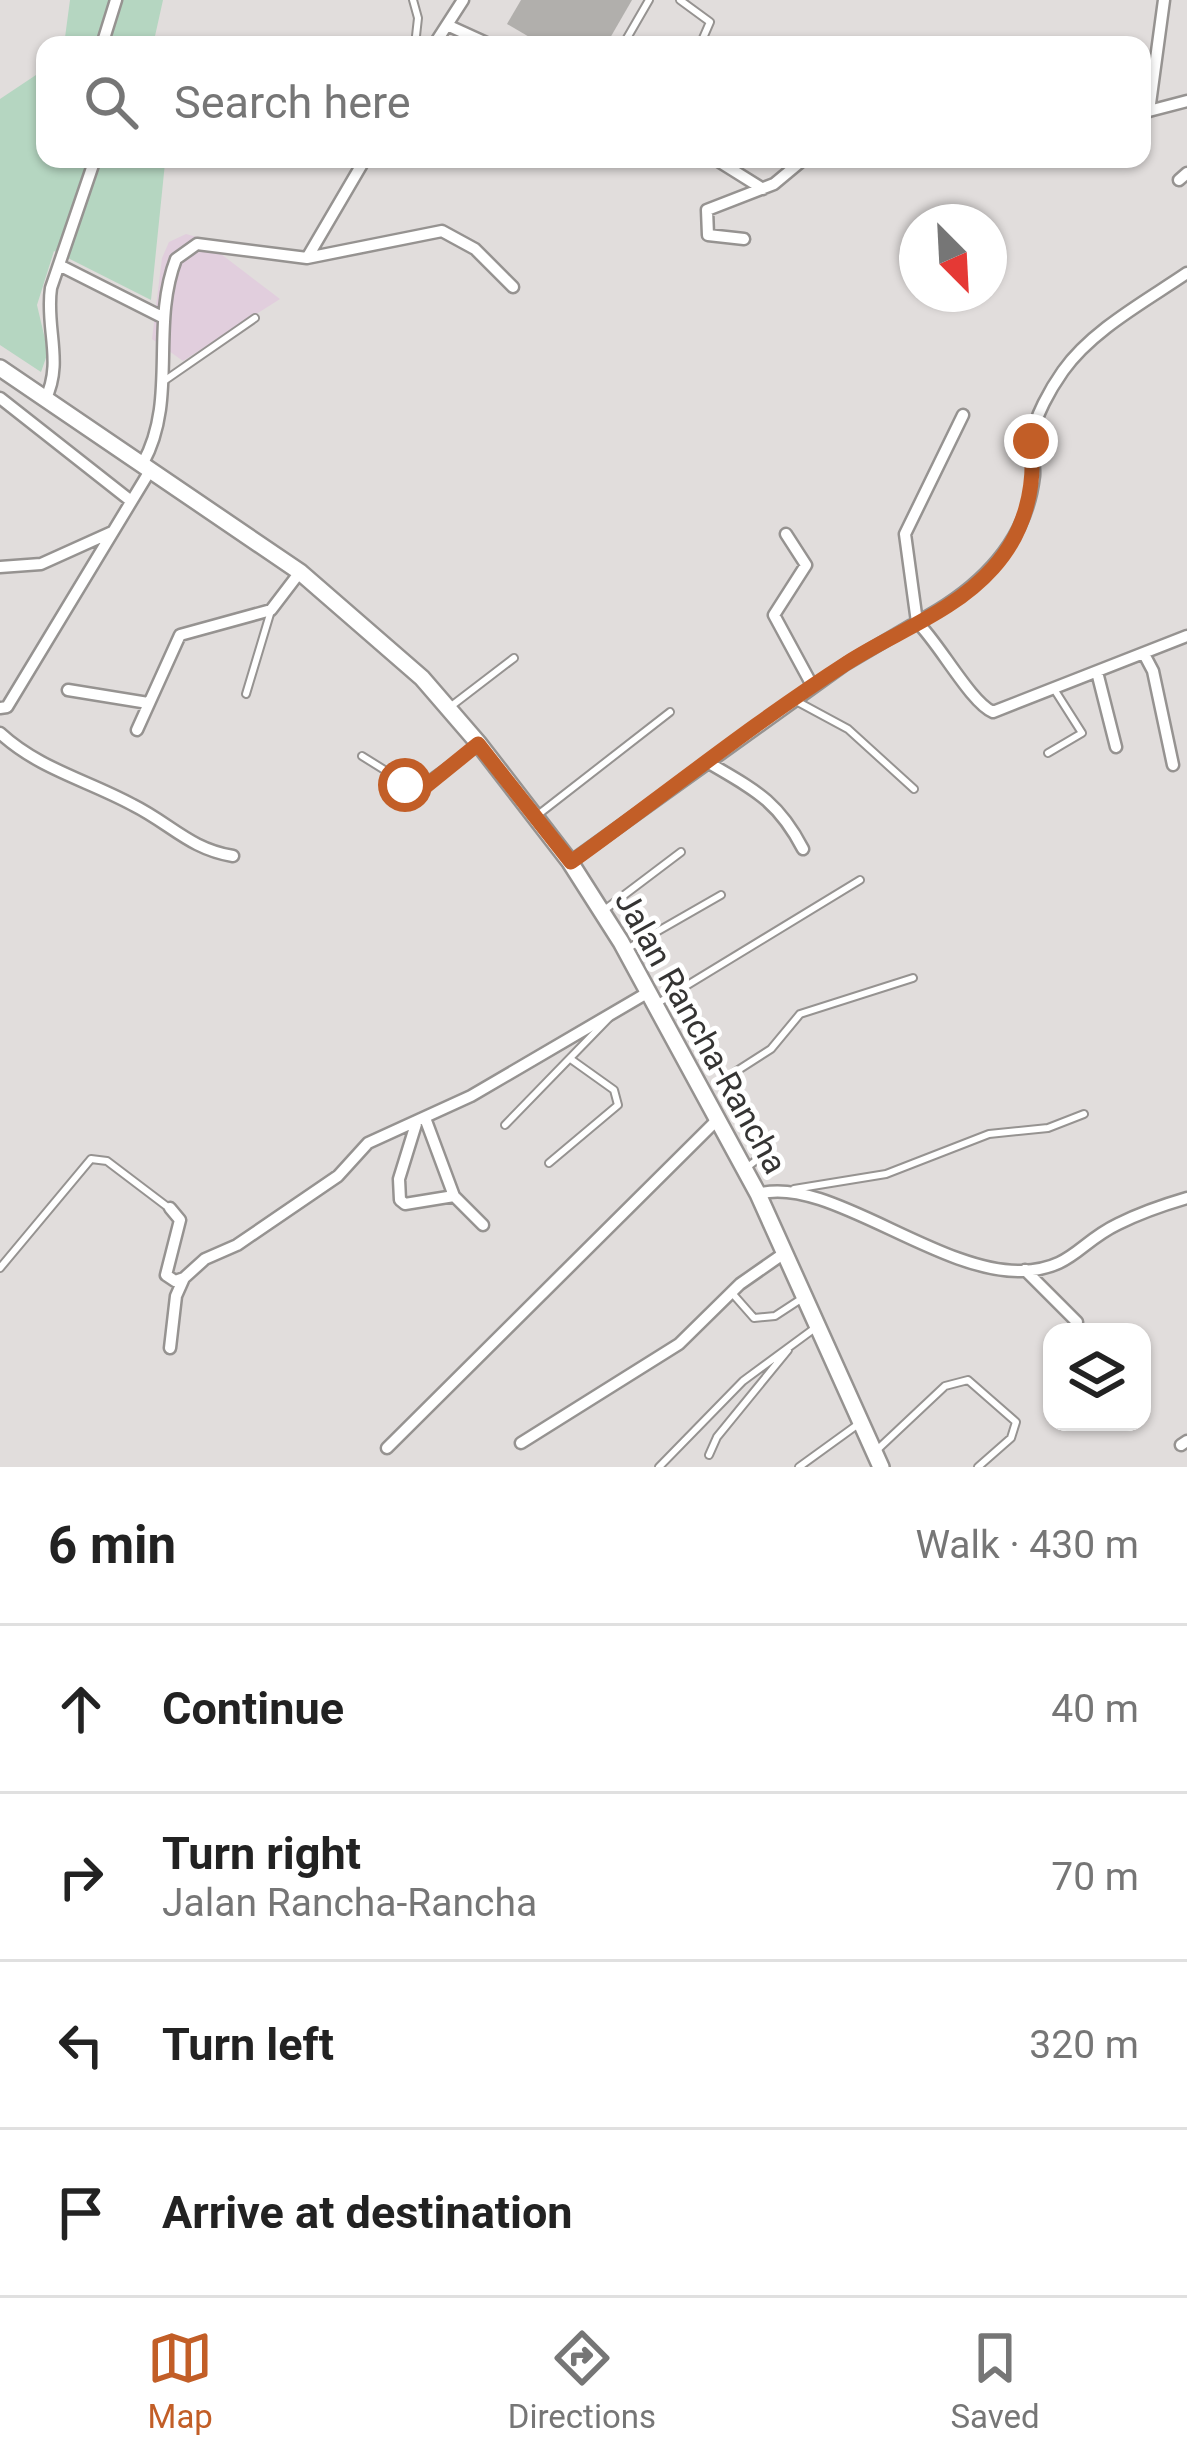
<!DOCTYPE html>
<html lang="en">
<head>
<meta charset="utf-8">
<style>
  :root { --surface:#fff; --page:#f6f6f6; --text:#222; --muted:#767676; --line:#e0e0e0; --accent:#c25e27 }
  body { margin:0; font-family:Roboto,sans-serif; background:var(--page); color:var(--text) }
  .controls { position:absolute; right:36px; bottom:36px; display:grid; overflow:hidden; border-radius:24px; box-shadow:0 3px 9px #0004 }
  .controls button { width:108px; height:108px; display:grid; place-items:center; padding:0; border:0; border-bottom:3px solid var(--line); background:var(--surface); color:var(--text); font:60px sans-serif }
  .compass { position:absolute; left:899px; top:204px; width:108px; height:108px; border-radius:50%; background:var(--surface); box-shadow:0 3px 9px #0004; rotate:156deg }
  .stop { position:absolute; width:36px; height:36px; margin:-27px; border:9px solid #c25e27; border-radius:50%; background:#fff }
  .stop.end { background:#c25e27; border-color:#fff; box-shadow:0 3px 12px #0008 }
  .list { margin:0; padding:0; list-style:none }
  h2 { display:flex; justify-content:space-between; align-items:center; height:156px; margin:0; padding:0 48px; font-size:51px }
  h2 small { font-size:39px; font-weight:400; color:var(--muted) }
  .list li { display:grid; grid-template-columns:78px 1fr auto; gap:36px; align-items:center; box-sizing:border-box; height:168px; padding:0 48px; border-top:3px solid var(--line) }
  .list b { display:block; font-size:45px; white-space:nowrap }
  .list p { margin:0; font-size:39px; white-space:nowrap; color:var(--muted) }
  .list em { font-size:39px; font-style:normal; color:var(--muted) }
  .icon { flex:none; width:66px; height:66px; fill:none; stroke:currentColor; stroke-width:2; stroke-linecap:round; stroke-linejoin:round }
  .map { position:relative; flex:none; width:1187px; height:1467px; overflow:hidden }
  .search { position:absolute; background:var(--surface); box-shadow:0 3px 9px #0004; left:36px; right:36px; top:36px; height:132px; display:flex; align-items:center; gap:30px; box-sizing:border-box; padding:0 42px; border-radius:24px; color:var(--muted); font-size:45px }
  .sheet { height:828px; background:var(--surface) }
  nav { display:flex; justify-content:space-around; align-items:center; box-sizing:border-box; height:168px; border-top:3px solid var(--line); background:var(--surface); font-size:33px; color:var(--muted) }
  nav a { display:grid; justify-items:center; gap:6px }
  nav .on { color:var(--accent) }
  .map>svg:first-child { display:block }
  .industrial { fill:#e1cedd }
  .green { fill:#b5d6c1 }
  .building { fill:#b1afac }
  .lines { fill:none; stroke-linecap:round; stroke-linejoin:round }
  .lane-casing { stroke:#969391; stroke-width:10 }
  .street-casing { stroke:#969391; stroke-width:15 }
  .secondary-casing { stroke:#969391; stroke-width:20 }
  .lane { stroke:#fff; stroke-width:6 }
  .street { stroke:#fff; stroke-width:10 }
  .secondary { stroke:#fff; stroke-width:15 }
  .route { stroke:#c25e27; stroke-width:15 }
  .labels { text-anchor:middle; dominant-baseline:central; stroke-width:10; stroke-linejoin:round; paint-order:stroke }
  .street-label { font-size:33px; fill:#353433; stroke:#fff }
</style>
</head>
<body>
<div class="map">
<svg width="1187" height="1467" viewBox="0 0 1187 1467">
  <rect width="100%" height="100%" fill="#e1dddc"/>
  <!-- industrial -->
  <path class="industrial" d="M186 234 200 238 280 299 183 361 152 339 162 258 169 242Z"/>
  <!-- green -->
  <path class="green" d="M70 0H163L153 45H64Z
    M45 69V159H174L165 163 151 300 54 251 37 305 48 352 41 372 0 345V99Z"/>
  <!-- building -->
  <path class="building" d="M521 0H632L606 45H543L507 24Z"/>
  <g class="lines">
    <defs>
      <path id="lane" d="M413 0 418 18 415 45
        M680 0 710 22 700 45
        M623 45 649 0
        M164 381 255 318
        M246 694 270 614
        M798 702 848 729 914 789
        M450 707 514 658
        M1048 753 1082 733 1054 689
        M362 756 415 789 476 746
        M539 814 670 712
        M603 911 681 852
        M625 950 721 895
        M658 1003 860 880
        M505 1125 609 1018
        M549 1163 618 1105 614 1090 572 1060
        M745 1169 759 1158 729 1082 732 1074 771 1049 800 1014 913 978
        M794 1189 886 1174 989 1134 1048 1128 1084 1114
        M0 1268 91 1159 107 1161 169 1208
        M732 1293 754 1318 775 1316 801 1299
        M878 1449 945 1386 968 1380 1016 1422 1011 1438 978 1467
        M709 1455 717 1437 788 1350
        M659 1467 743 1381 815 1328
        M799 1467 857 1425"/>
      <path id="street" d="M447 25 491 45
        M102 45 116 0
        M434 45 463 0
        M1149 111 1164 0
        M1145 112 1187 101
        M715 159 763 189
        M1179 180 1187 173
        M744 239 708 235 707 210 774 184 804 159
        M307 258 442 231 475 249 513 287
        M59 265 164 318
        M0 398 131 501
        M45 400C64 362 45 328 51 288L95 159
        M963 415 905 534 917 622C976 591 1026 546 1034 476 1035 463 1030 451 1032 439 1034 417 1051 388 1063 371 1092 330 1146 301 1187 273
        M143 463C178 400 150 326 176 259L197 244 307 258 365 159
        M786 534 806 565 774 615 813 687
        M0 567 41 564 112 532
        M1144 654 1153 671 1173 765
        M1097 672 1116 747
        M68 690 148 703
        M0 708 7 707 151 469
        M137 730 180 635 271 610 300 572
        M0 733C39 769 87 780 133 805 171 824 190 849 233 856
        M709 763C755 790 778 801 803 849
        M570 862 846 664 917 622C939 643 971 703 993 712L1187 636
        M425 1118 454 1196 483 1225
        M416 1124 399 1179 400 1200 405 1204 454 1196
        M758 1194C826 1174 937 1273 1021 1271 1073 1269 1078 1243 1118 1224 1140 1213 1163 1205 1187 1198
        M170 1208 180 1220 166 1275 175 1281 184 1278
        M1025 1270 1077 1322
        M170 1348 176 1296 184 1278 205 1259 237 1245 338 1176 368 1143 471 1096 647 993
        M521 1443 679 1344 740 1284 783 1254
        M1181 1445 1187 1441
        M387 1448 715 1122"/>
      <path id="secondary" d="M0 368 300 572 422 678 479 744 570 862 621 942 758 1194 881 1467"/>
    </defs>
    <!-- lane casing -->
    <use href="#lane" class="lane-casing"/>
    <!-- street casing -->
    <use href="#street" class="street-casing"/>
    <!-- secondary casing -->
    <use href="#secondary" class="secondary-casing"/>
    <!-- lane -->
    <use href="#lane" class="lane"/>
    <!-- street -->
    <use href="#street" class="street"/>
    <!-- secondary -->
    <use href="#secondary" class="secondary"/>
  </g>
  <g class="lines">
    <!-- route -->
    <path class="route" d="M405 785 425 787 478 744 571 862C663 796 752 724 847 663 895 632 954 612 993 568 1025 533 1036 487 1031 441"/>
  </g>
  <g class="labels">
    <!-- street labels -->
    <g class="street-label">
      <text transform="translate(701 1032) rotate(61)">Jalan Rancha-Rancha</text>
    </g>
  </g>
</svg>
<div class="controls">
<button><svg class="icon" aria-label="layers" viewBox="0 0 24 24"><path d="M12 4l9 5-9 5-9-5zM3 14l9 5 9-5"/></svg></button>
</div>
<svg class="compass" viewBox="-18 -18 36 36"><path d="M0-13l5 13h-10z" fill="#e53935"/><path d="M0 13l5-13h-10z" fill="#767676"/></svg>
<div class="stop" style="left:405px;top:785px"></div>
<div class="stop end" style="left:1031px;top:441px"></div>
<div class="search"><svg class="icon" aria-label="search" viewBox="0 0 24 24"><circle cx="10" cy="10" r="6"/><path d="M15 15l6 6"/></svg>Search here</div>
</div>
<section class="sheet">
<h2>6 min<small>Walk · 430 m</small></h2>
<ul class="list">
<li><svg class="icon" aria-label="ahead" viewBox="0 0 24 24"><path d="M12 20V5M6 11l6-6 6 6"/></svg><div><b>Continue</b></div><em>40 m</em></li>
<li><svg class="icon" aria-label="right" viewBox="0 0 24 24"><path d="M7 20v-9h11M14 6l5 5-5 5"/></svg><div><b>Turn right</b><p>Jalan Rancha-Rancha</p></div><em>70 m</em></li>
<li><svg class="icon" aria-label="left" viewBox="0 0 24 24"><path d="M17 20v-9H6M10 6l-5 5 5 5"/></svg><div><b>Turn left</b></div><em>320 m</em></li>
<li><svg class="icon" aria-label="arrive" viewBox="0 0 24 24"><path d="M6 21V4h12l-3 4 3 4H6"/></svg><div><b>Arrive at destination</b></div></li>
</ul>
</section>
<nav>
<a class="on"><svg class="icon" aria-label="map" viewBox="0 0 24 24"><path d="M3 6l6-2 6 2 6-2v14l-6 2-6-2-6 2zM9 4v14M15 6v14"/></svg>Map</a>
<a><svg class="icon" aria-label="directions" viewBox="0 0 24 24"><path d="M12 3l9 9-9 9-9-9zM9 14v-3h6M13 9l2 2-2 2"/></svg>Directions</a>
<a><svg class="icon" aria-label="saved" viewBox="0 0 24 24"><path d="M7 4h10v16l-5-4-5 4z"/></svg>Saved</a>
</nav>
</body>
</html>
